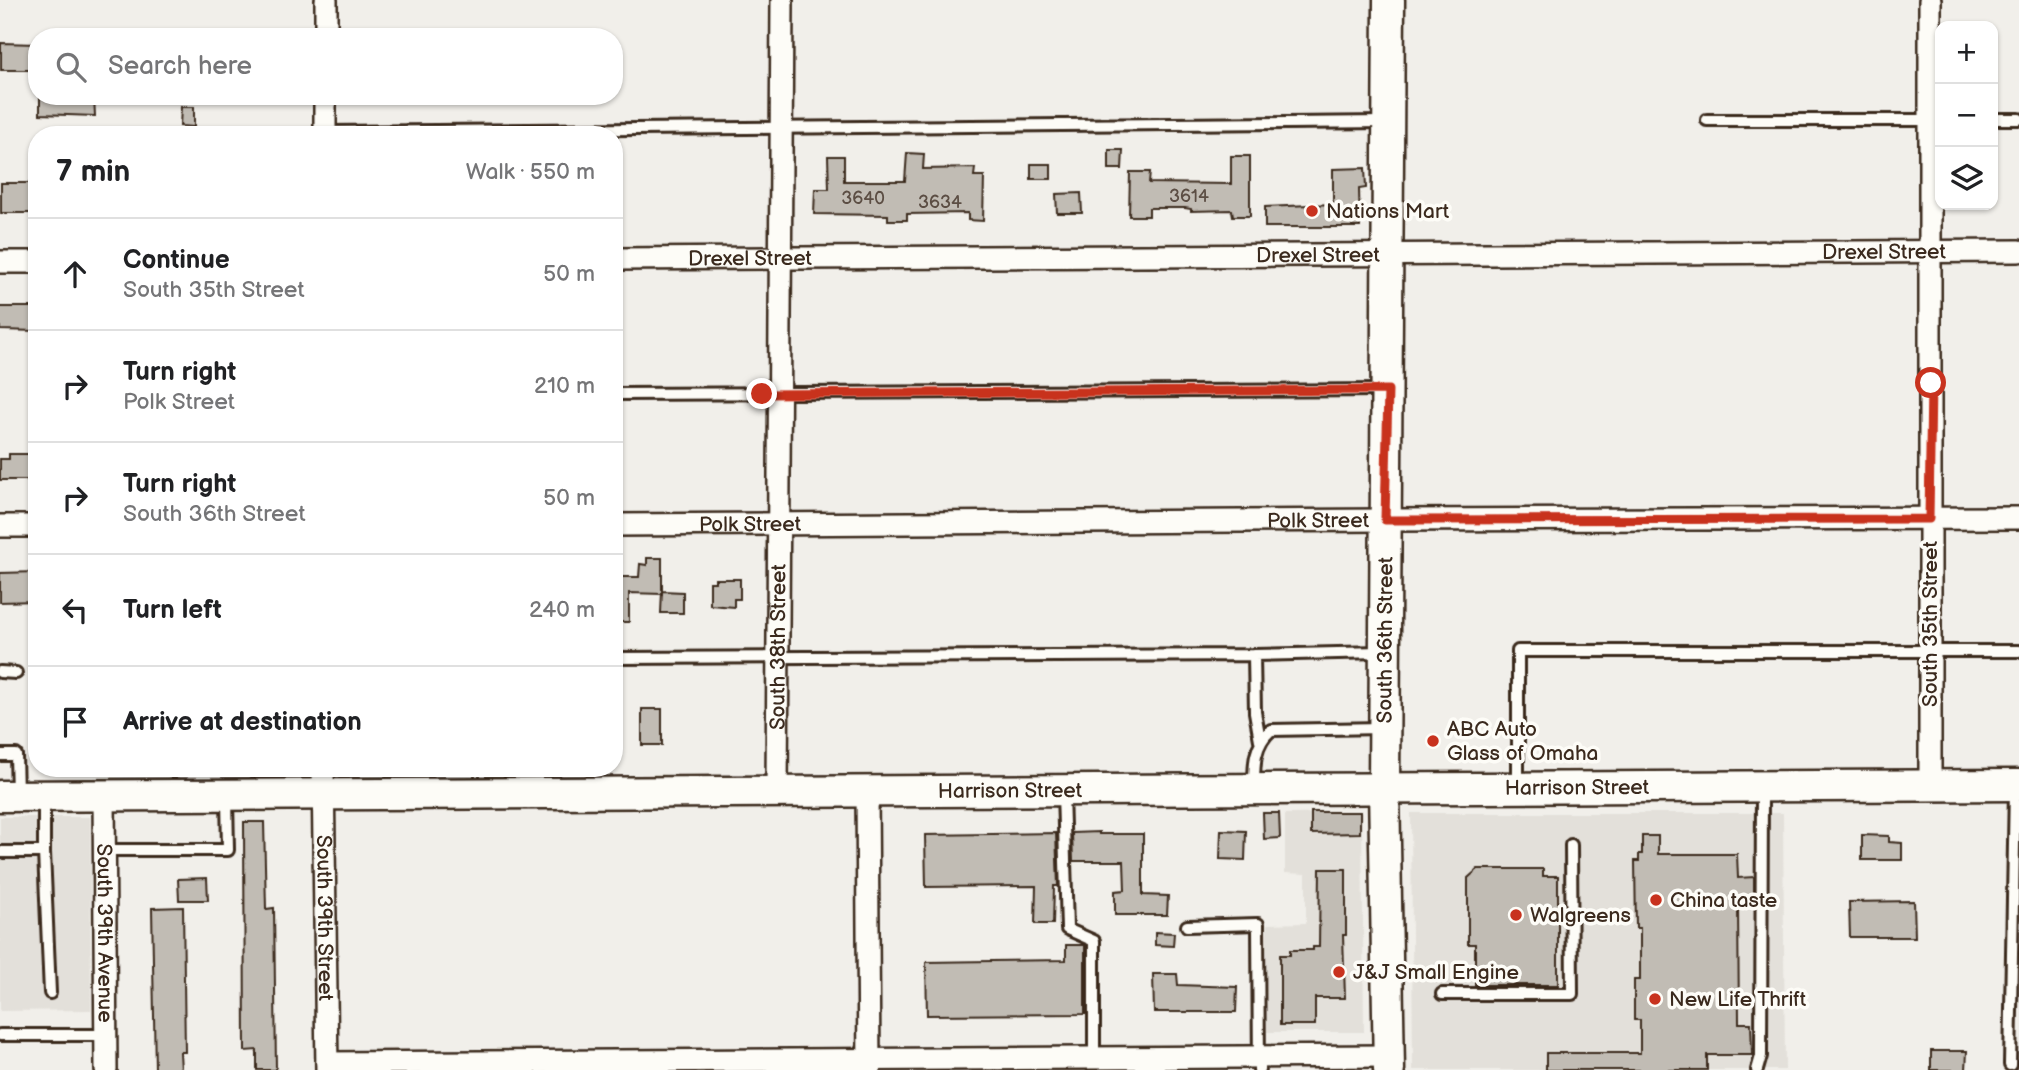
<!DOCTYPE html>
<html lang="en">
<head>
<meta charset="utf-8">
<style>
  :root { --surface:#fff; --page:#f6f6f6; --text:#202124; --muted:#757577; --line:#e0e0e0 }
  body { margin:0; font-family:"Balsamiq Sans",sans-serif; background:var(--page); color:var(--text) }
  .controls { position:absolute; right:21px; top:21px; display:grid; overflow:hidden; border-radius:14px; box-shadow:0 2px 5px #0004 }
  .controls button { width:63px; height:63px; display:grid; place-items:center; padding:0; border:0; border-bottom:2px solid var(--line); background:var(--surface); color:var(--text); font:35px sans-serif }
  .stop { position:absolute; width:21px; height:21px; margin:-16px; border:5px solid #c8321e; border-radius:50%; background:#fff }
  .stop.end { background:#c8321e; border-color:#fff; box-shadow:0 2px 7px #0008 }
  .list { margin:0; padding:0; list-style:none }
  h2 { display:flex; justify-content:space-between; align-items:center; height:91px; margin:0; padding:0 28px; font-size:30px }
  h2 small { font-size:23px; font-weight:400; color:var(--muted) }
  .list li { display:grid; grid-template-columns:46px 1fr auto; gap:21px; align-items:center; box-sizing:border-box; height:112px; padding:0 28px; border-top:2px solid var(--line) }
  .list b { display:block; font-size:26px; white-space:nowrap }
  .list p { margin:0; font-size:23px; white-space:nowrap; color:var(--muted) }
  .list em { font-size:23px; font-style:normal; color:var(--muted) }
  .icon { flex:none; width:38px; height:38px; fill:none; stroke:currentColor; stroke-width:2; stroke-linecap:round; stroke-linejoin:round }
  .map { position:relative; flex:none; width:2019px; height:1070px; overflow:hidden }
  .search { position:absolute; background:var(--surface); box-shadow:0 2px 5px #0004; left:28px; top:28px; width:595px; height:77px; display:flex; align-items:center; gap:18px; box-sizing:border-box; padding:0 24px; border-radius:28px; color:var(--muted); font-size:26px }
  .panel { position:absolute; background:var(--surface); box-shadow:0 2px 5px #0004; left:28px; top:126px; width:595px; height:651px; border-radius:28px }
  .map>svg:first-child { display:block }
  .built { fill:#e3e0da }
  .building { fill:#c1bcb4; stroke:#3b2a1e; stroke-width:2 }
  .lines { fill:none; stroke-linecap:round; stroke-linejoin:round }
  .lane-casing { stroke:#3b2a1e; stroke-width:16 }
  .street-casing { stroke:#3b2a1e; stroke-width:26 }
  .secondary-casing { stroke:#3b2a1e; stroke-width:35 }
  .lane { stroke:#fdfcf7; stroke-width:10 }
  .street { stroke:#fdfcf7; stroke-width:21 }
  .secondary { stroke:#fdfcf7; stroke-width:30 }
  .route { stroke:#c8321e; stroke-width:9 }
  .poi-dot { fill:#c8321e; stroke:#fdfcf7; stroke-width:2.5 }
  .labels { text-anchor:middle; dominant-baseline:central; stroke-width:7; stroke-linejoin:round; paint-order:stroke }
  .number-label { font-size:18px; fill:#5c4e44 }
  .poi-label { font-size:21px; fill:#3b2a1e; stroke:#fdfcf7; text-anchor:start }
  .street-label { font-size:21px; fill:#3b2a1e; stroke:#fdfcf7 }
</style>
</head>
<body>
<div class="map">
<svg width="2019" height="1070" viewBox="0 0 2019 1070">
  <rect width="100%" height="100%" fill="#f1efea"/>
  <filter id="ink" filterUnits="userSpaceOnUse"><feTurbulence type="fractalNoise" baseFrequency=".0143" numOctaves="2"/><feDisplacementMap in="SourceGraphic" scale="14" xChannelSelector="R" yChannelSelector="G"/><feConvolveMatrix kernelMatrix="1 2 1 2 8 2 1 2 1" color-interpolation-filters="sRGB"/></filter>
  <g filter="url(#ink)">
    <!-- built -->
    <path class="built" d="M1362 813 1364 1032H1267V924L1306 923V874L1285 873V814Z
      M1411 813H1783L1785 1070H1413Z
      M0 817H90L91 1010 0 1011Z"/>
    <!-- building -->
    <path class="building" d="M1 43 37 44V70H1Z
      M40 96H94L95 116 40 114Z
      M181 107H194V127L180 126Z
      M1109 150H1123L1122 169H1109Z
      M907 153 924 154 923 169 975 168 974 176H984L983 221 968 220V213L907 214V220H888V215L814 214 815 189H829L828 156H844V181H905Z
      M1231 156H1250V216H1233L1232 210 1191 211V209L1185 208H1149V216H1129L1130 172H1150L1149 183 1231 184Z
      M1031 164H1051V179H1031Z
      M1365 168 1366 188 1359 189 1360 227H1265V207L1333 204V169Z
      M1 183H37V213H1Z
      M1081 193 1082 213H1057L1056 194Z
      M0 307H37V331L0 330Z
      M9 454H37V480H0V459H9Z
      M647 558H662V594L629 593V622H614V577H639L640 564 647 565Z
      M37 572V601L0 602V573Z
      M715 579H740V599H734V607L710 605V582H715Z
      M662 591 683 592V613H661Z
      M642 709H662V745H642Z
      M1311 812H1360V833L1311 834Z
      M1263 813H1279L1280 838 1264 839Z
      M244 822H264L266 909 274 908 276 1070H257V1050L245 1051Z
      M1221 830 1246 831 1245 860 1220 859Z
      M1099 832V834H1143V895L1168 896 1167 915H1115V891L1125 890 1124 861H1073L1072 833Z
      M1056 833 1058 886H1054L1053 924H1035L1036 886 926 887 925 835Z
      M1862 835 1889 836V842L1902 843V860H1862Z
      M1642 836H1658V854H1737L1738 878 1754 877V906H1738L1739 1023H1751L1752 1055H1707V1070H1546V1053H1640V1020H1634V980H1640V928H1636L1635 861H1639V854H1642Z
      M1320 869H1346V935H1343L1345 998H1315V1025H1280V955H1290V950H1313V947H1319Z
      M1478 869H1543V876H1558V985H1475V944H1468V878Z
      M207 878 208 900H179L178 879Z
      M1914 901 1915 937H1850L1849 902Z
      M183 907 185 1052H180L181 1070H155L152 908Z
      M1155 932 1174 933 1173 946 1155 945Z
      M1066 945H1085V1014L927 1015 926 962 1066 960Z
      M1153 974H1177L1178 985 1237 987 1236 1012H1154Z
      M1931 1051H1967L1966 1070H1931Z"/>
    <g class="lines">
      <defs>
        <path id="lane" d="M1993 119H2019
          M1707 120H1934
          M325 132 1386 122
          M614 394 1385 390
          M1254 655 1255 712 1260 740
          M614 658 1254 655 1381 652
          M0 672 16 673
          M0 755H16L17 793
          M1254 786C1254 764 1254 745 1271 730L1382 728
          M1518 787V651H2019
          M1063 792 1067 929 1094 941V1057
          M105 850H228L227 797
          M0 852H44V798
          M44 852 50 993
          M1187 926 1258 924 1259 1070
          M1442 994H1572L1571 845
          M0 1035H105
          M2010 1065 2015 788
          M1757 1070 1761 1056 1762 790"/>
        <g id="street">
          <path d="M326 37V0"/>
          <path d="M325 135V96"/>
          <path id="s1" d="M614 259 2019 251"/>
          <path d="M0 262H37"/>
          <path id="s2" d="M614 525 1386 520 2019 518"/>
          <path d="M0 526H37"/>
          <path id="s3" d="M323 768 327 1070"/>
          <path d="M1930 785V0"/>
          <path d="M867 790 869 1070"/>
          <path id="s4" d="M777 791 782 0"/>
          <path id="s5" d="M104 795 106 1070"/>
          <path d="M327 1063 1389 1056"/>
        </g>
        <g id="secondary">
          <path id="s6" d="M0 796 2019 785"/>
          <path id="s7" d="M1389 1070 1384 787 1389 0"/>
        </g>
      </defs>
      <!-- lane casing -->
      <use href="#lane" class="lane-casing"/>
      <!-- street casing -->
      <use href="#street" class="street-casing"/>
      <!-- secondary casing -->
      <use href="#secondary" class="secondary-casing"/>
      <!-- lane -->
      <use href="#lane" class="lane"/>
      <!-- street -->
      <use href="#street" class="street"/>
      <!-- secondary -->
      <use href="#secondary" class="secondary"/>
    </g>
  </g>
  <g class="lines" filter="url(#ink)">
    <!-- route -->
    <path class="route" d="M762 394 1388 390 1385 520 1929 519 1931 383"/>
  </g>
  <!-- markers -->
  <g class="poi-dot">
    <circle cx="1312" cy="211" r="7"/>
    <circle cx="1433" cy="741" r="7"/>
    <circle cx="1656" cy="900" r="7"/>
    <circle cx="1516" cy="915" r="7"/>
    <circle cx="1339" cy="972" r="7"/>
    <circle cx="1655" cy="999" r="7"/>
  </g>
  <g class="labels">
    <!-- number labels -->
    <g class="number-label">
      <text x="1189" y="196">3614</text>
      <text x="863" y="198">3640</text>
      <text x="940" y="202">3634</text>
    </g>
    <!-- poi labels -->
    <g class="poi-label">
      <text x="1326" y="211">Nations Mart</text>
      <text x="1447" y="729">ABC Auto<tspan x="1447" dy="24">Glass of Omaha</tspan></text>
      <text x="1670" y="900">China taste</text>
      <text x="1530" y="915">Walgreens</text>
      <text x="1353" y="972">J&amp;J Small Engine</text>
      <text x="1669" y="999">New Life Thrift</text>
    </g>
    <!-- street labels -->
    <g class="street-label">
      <text stroke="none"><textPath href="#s1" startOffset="1270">Drexel Street</textPath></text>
      <text stroke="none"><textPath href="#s1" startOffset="704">Drexel Street</textPath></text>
      <text stroke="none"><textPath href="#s1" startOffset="136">Drexel Street</textPath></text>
      <text stroke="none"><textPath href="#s2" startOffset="704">Polk Street</textPath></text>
      <text stroke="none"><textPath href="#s2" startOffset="136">Polk Street</textPath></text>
      <text transform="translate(1930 624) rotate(-90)">South 35th Street</text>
      <text stroke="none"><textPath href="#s7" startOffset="430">South 36th Street</textPath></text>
      <text stroke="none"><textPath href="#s4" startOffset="144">South 38th Street</textPath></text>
      <text stroke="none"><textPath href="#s6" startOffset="1577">Harrison Street</textPath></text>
      <text stroke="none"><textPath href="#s6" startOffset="1010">Harrison Street</textPath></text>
      <text stroke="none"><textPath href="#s3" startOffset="150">South 39th Street</textPath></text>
      <text stroke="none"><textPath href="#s5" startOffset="138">South 39th Avenue</textPath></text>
    </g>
  </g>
</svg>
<div class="controls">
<button>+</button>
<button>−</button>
<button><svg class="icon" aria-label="layers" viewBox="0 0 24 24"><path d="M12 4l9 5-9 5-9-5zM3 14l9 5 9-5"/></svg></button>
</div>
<div class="stop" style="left:1931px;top:383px"></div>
<div class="stop end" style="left:762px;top:394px"></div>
<div class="search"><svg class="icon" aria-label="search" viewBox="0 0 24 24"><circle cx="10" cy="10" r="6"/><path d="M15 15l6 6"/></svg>Search here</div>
<section class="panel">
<h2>7 min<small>Walk · 550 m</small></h2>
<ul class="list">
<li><svg class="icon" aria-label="ahead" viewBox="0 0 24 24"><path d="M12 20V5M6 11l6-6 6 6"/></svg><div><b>Continue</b><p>South 35th Street</p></div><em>50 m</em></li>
<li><svg class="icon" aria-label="right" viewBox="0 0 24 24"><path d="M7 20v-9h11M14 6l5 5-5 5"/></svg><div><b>Turn right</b><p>Polk Street</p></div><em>210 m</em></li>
<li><svg class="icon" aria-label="right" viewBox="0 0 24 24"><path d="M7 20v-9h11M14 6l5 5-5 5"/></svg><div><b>Turn right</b><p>South 36th Street</p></div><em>50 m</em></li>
<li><svg class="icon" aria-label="left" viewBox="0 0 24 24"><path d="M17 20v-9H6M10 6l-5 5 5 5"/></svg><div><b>Turn left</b></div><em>240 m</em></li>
<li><svg class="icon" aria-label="arrive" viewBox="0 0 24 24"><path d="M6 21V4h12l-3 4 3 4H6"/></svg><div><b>Arrive at destination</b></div></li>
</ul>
</section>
</div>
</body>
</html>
